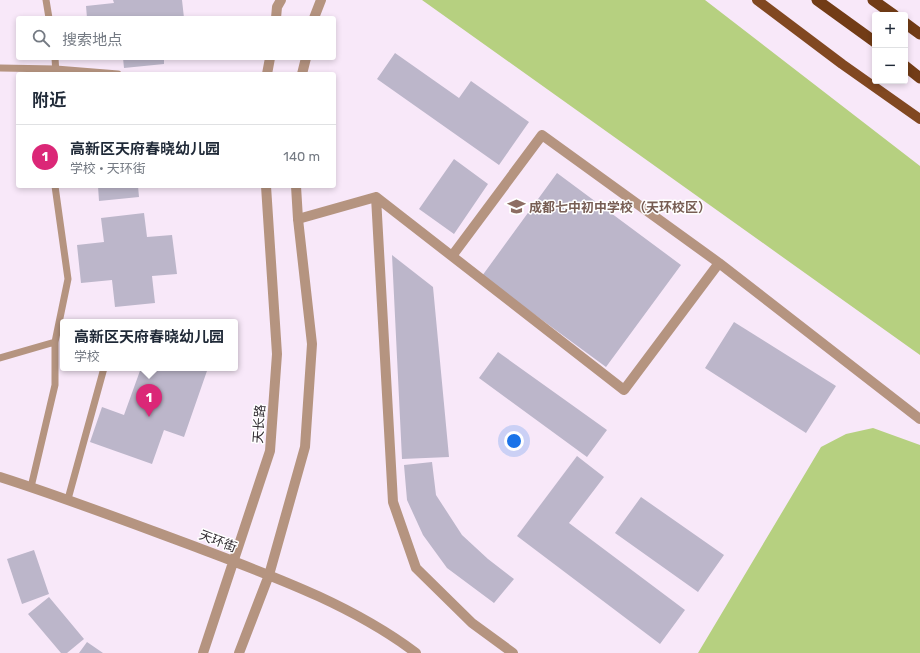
<!DOCTYPE html>
<html lang="zh">
<head>
<meta charset="utf-8">
<style>
  :root { --surface:#fff; --page:#f2f2f3; --text:#1f2937; --muted:#747a83; --line:#e0e1e3; --accent:#db2777 }
  body { margin:0; font-family:Rubik,"Noto Sans SC",sans-serif; background:var(--page); color:var(--text) }
  .controls { position:absolute; right:12px; top:12px; display:grid; overflow:hidden; border-radius:4px; box-shadow:0 2px 6px #0003 }
  .controls button { width:36px; height:36px; display:grid; place-items:center; padding:0; border:0; border-bottom:1px solid var(--line); background:var(--surface); color:var(--text); font:20px sans-serif }
  .you { position:absolute; left:514px; top:441px; width:14px; height:14px; margin:-10px; border:3px solid #fff; border-radius:50%; background:#1a73e8; box-shadow:0 0 0 6px #1a73e833 }
  .badge { display:grid; place-items:center; width:26px; height:26px; border-radius:50%; background:var(--accent); color:#fff; font-size:13px; font-weight:700 }
  .pin { position:absolute; translate:-50% -33px; filter:drop-shadow(0 1px 2px #0008) }
  .pin::after { content:''; position:absolute; top:21px; width:14px; height:12px; background:inherit; clip-path:polygon(0 0,100% 0,50% 100%) }
  .popup { position:absolute; left:60px; top:319px; width:178px; height:52px; box-sizing:border-box; display:grid; place-content:center; border-radius:4px; background:var(--surface); filter:drop-shadow(0 1px 3px #0005); font-size:13px; white-space:nowrap; color:var(--muted) }
  .popup b { font-size:15px; color:var(--text) }
  .popup::after { content:''; position:absolute; left:50%; top:100%; margin-left:-8px; border:8px solid transparent; border-top-color:var(--surface) }
  .list { margin:0; padding:0; list-style:none }
  h2 { display:flex; justify-content:space-between; align-items:center; height:52px; margin:0; padding:0 16px; font-size:17px }
  h2 small { font-size:13px; font-weight:400; color:var(--muted) }
  .list li { display:grid; grid-template-columns:26px 1fr auto; gap:12px; align-items:center; box-sizing:border-box; height:64px; padding:0 16px; border-top:1px solid var(--line) }
  .list b { display:block; font-size:15px; white-space:nowrap }
  .list p { margin:0; font-size:13px; white-space:nowrap; color:var(--muted) }
  .list em { font-size:13px; font-style:normal; color:var(--muted) }
  .icon { flex:none; width:22px; height:22px; fill:none; stroke:currentColor; stroke-width:2; stroke-linecap:round; stroke-linejoin:round }
  .map { position:relative; flex:none; width:920px; height:653px; overflow:hidden }
  .search { position:absolute; background:var(--surface); box-shadow:0 2px 6px #0003; left:16px; top:16px; width:320px; height:44px; display:flex; align-items:center; gap:10px; box-sizing:border-box; padding:0 14px; border-radius:4px; color:var(--muted); font-size:15px }
  .panel { position:absolute; background:var(--surface); box-shadow:0 2px 6px #0003; left:16px; top:72px; width:320px; height:116px; border-radius:4px }
  .map>svg:first-child { display:block }
  .green { fill:#b6d080 }
  .building { fill:#bcb6ca }
  .lines { fill:none; stroke-linecap:round; stroke-linejoin:round }
  .service { stroke:#b59480; stroke-width:7 }
  .minor { stroke:#b59480; stroke-width:10 }
  .tertiary { stroke:#b59480; stroke-width:10 }
  .primary { stroke:#814821; stroke-width:10 }
  .trunk { stroke:#723c16; stroke-width:11 }
  .labels { text-anchor:middle; dominant-baseline:central; stroke-width:3; stroke-linejoin:round; paint-order:stroke }
  .education-label { font-size:13px; font-weight:bold; fill:#785e54; stroke:#fff; text-anchor:start }
  .street-label { font-size:13px; fill:#322c32; stroke:#fff }
</style>
</head>
<body>
<div class="map">
<svg width="920" height="653" viewBox="0 0 920 653">
  <rect width="100%" height="100%" fill="#f8e8f9"/>
  <!-- green -->
  <path class="green" d="M422 0H705L920 166V355Z
    M873 428 920 445V653H698L821 447 846 434Z"/>
  <!-- building -->
  <path class="building" d="M113 0H182L184 18H87L86 6 114 3Z
    M395 53 459 98 471 81 529 122 499 165 377 79Z
    M123 58H164V64L124 68Z
    M454 159 488 184 454 234 419 209Z
    M557 173 681 265 606 367 482 276Z
    M98 186H138L139 197 99 201Z
    M144 213 147 237 172 235 177 274 152 276 155 303 115 307 112 280 81 283 77 245 104 242 101 218Z
    M392 255 433 287 449 457 402 459Z
    M734 322 836 386 806 433 705 368Z
    M498 352 607 430 587 457 479 378Z
    M141 368H208L184 437 164 430 152 464 90 442 102 407 124 415Z
    M577 456 604 477 569 523 685 610 660 644 517 536Z
    M432 462 436 495 462 535 488 559 514 579 494 603 447 568 423 535 407 500 404 465Z
    M641 497 724 555 698 592 615 533Z
    M34 550 49 594 22 604 7 559Z
    M49 597 84 639 67 653H61L28 614Z
    M87 642 103 653H79Z"/>
  <g class="lines">
    <!-- service -->
    <path class="service" d="M46 0 49 18
      M55 58 56 74
      M0 68 56 69 118 74
      M0 358 55 342
      M31 487 55 385V342L68 279 55 186
      M68 499 104 368"/>
    <!-- minor -->
    <path class="minor" d="M376 197 393 502 416 568 472 623 513 653
      M298 219 376 197 624 390 719 263
      M452 256 542 135 719 263 920 419"/>
    <!-- tertiary -->
    <path class="tertiary" d="M276 18 277 7 281 0
      M314 18 321 0
      M267 74 270 58
      M302 74 306 58
      M0 477C66 498 131 523 196 547 272 576 351 604 416 653
      M203 653 270 451 277 354 266 186
      M239 653 269 575 305 447 312 344 298 219 296 186"/>
    <!-- primary -->
    <path class="primary" d="M757 0 842 64 920 119"/>
    <!-- trunk -->
    <path class="trunk" d="M817 0 875 42
      M873 0 894 15
      M905 23 920 34
      M905 66 920 78"/>
  </g>
  <!-- icons -->
  <defs>
    <symbol id="school-bare" viewBox="-9 -9 18 18"><path d="M0-5L7-2L0 1L-7-2ZM-4 1L0 2.5L4 1V4Q0 6-4 4Z" fill="#8d6e63" stroke="#fff" stroke-width="2.5" paint-order="stroke"/></symbol>
  </defs>
  <g fill-rule="evenodd">
    <use href="#school-bare" x="504" y="194" width="25" height="25"/>
  </g>
  <g class="labels">
    <!-- education labels -->
    <g class="education-label">
      <text x="529" y="207">成都七中初中学校（天环校区）</text>
    </g>
    <!-- street labels -->
    <g class="street-label">
      <text transform="translate(259 424) rotate(-86)">天长路</text>
      <text transform="translate(218 541) rotate(21)">天环街</text>
    </g>
  </g>
</svg>
<div class="controls">
<button>+</button>
<button>−</button>
</div>
<div class="you"></div>
<div class="pin badge" style="left:149px;top:417px">1</div>
<div class="popup"><b>高新区天府春晓幼儿园</b>学校</div>
<div class="search"><svg class="icon" aria-label="search" viewBox="0 0 24 24"><circle cx="10" cy="10" r="6"/><path d="M15 15l6 6"/></svg>搜索地点</div>
<section class="panel">
<h2>附近<small></small></h2>
<ul class="list">
<li><span class="badge">1</span><div><b>高新区天府春晓幼儿园</b><p>学校 · 天环街</p></div><em>140 m</em></li>
</ul>
</section>
</div>
</body>
</html>
